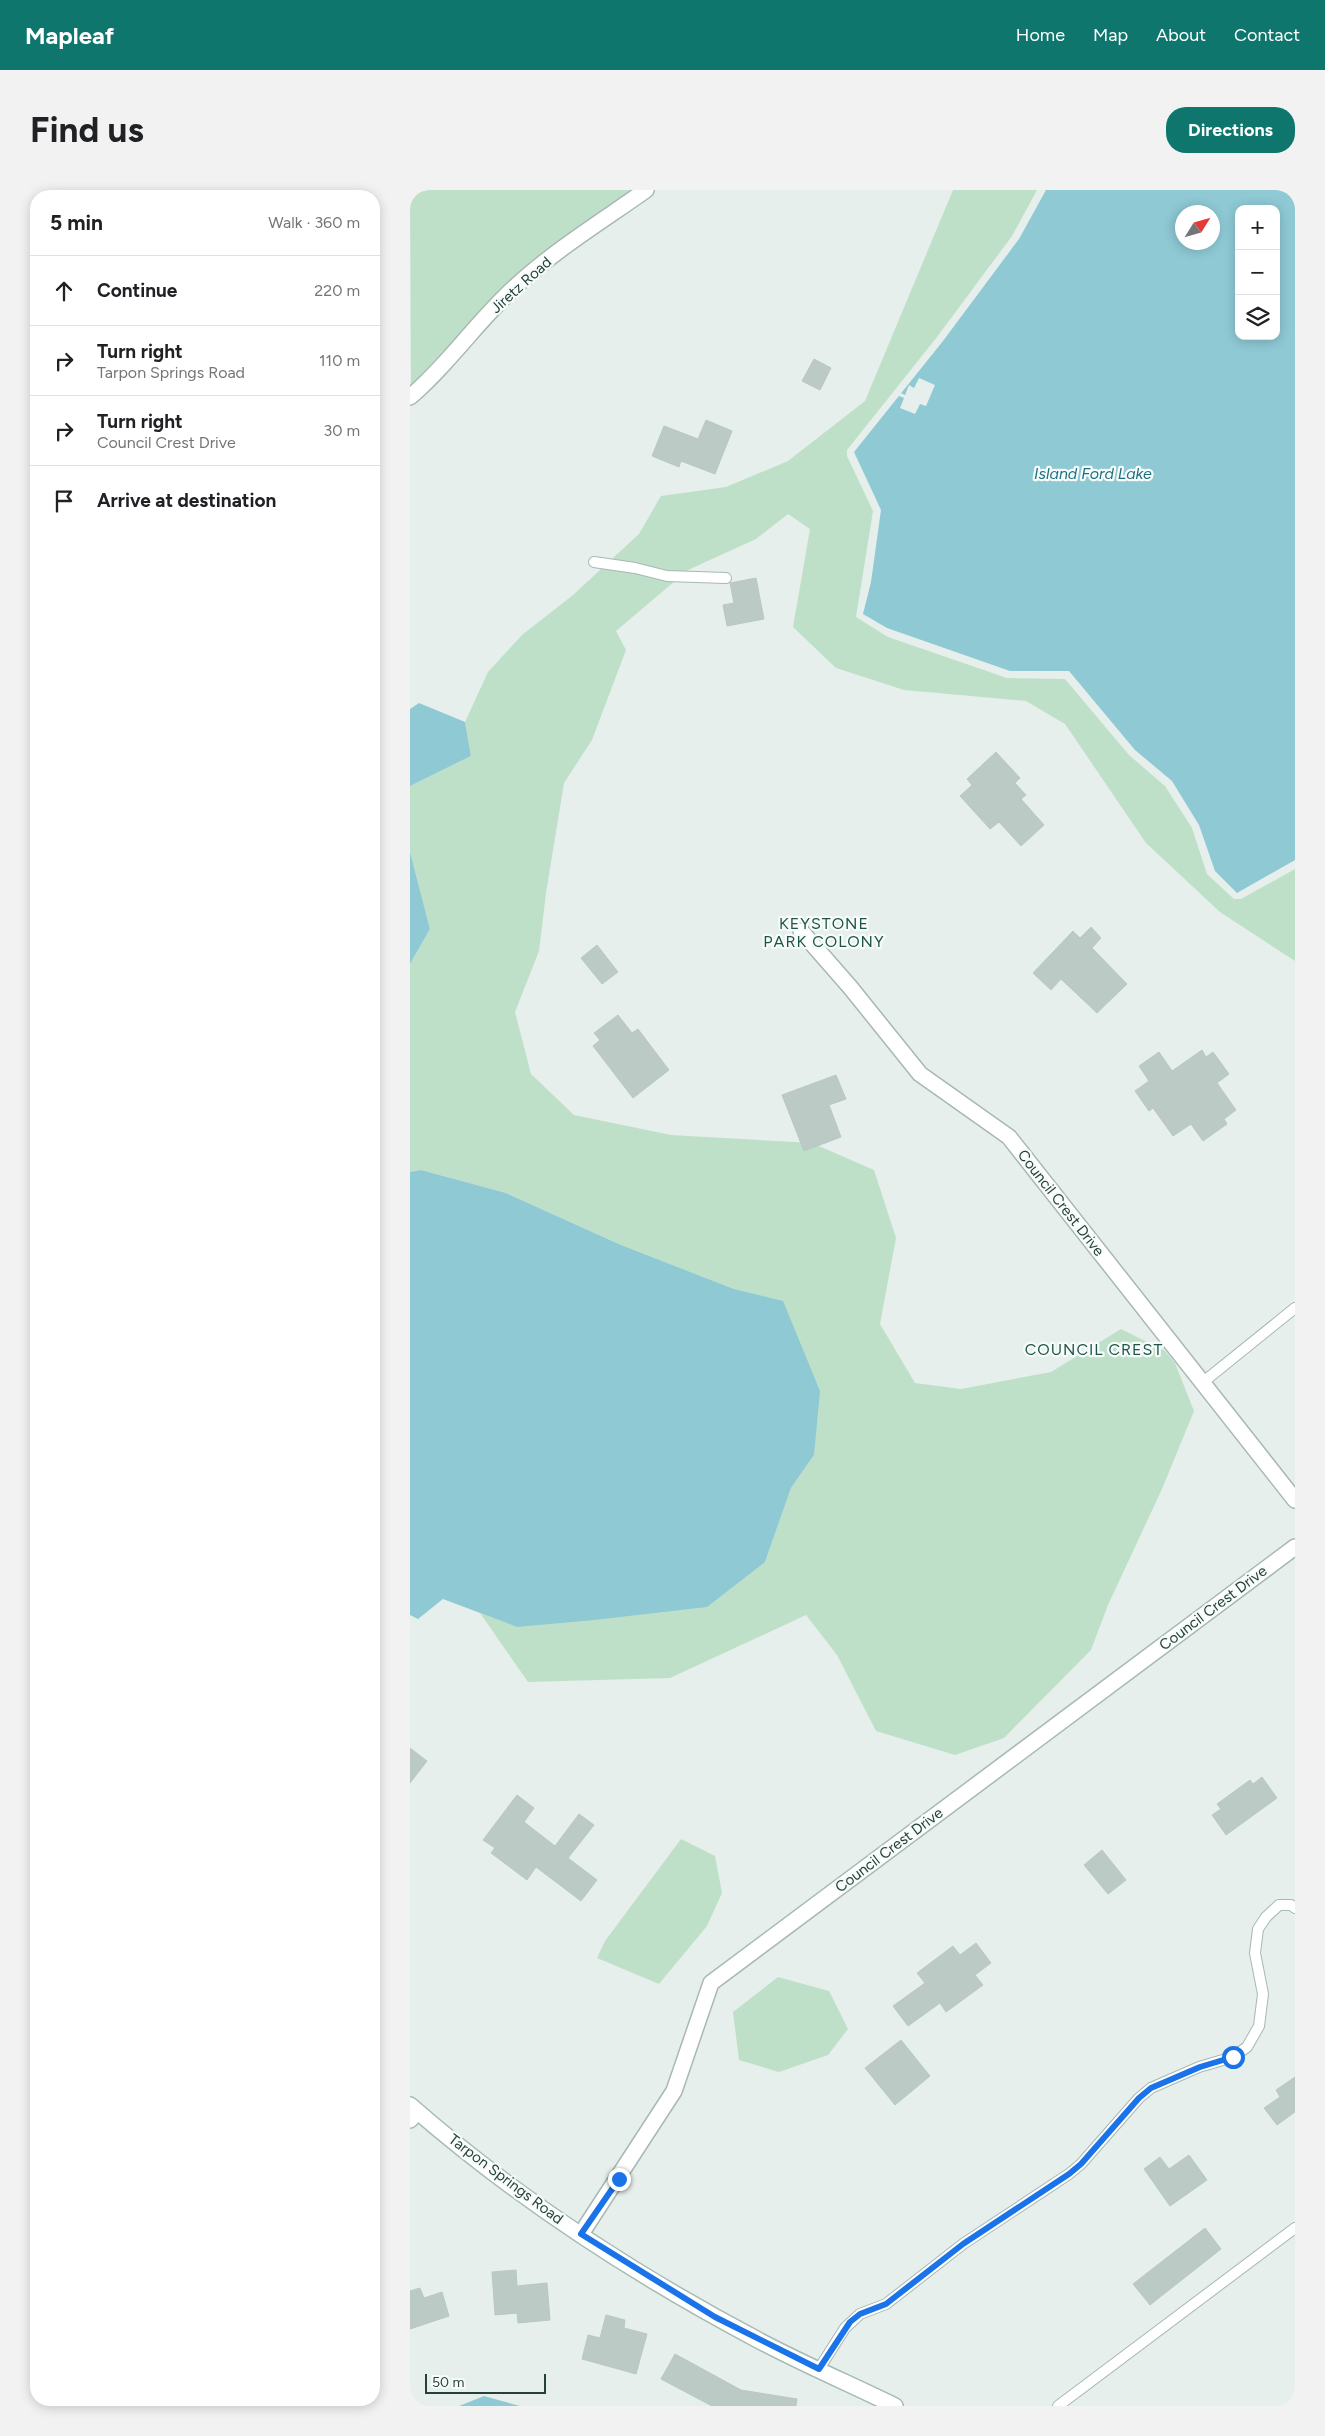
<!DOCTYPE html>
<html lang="en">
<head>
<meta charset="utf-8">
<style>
  :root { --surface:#fff; --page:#f2f2f2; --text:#202124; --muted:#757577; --line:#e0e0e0; --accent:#0f766e }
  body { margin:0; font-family:Figtree,sans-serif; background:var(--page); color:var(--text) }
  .controls { position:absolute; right:15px; top:15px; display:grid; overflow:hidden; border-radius:10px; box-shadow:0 2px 12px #0003 }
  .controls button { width:45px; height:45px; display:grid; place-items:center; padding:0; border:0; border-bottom:1px solid var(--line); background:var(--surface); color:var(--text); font:25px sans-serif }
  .compass { position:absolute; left:765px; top:15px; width:45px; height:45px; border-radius:50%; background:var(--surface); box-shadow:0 2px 12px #0003; rotate:53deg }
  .scale { position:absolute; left:15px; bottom:12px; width:121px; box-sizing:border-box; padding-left:5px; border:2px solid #24423a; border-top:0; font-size:14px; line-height:18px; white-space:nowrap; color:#24423a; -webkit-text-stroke:4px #f7fbf9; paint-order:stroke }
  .stop { position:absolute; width:15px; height:15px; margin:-11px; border:4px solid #1a73e8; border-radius:50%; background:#fff }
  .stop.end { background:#1a73e8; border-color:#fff; box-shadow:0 1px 5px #0008 }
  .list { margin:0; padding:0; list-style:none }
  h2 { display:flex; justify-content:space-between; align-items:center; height:65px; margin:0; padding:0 20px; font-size:21px }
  h2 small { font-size:16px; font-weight:400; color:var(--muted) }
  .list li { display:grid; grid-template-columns:32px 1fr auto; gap:15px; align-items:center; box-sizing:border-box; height:70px; padding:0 20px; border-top:1px solid var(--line) }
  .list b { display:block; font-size:19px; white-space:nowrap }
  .list p { margin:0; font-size:16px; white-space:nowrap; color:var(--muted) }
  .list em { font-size:16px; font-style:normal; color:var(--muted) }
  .icon { flex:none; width:28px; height:28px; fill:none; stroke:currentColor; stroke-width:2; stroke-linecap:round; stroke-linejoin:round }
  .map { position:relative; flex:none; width:885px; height:2216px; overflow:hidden; border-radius:20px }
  header { display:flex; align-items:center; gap:30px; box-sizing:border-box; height:70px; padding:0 25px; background:var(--accent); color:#fff }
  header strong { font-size:24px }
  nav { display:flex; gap:28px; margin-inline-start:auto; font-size:18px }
  .intro { display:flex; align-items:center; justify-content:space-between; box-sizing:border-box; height:120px; padding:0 30px }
  h1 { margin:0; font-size:35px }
  .button { padding:12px 22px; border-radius:20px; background:var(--accent); color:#fff; font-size:18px; font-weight:700 }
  main { display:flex; gap:30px; padding:0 30px }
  aside { flex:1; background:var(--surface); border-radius:20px; box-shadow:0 2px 12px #0003 }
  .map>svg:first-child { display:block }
  .green { fill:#bfe0c8 }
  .water { fill:#8ec9d4; fill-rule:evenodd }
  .pier { fill:#e6efeb }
  .building { fill:#bbcac4; stroke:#b8c9c2 }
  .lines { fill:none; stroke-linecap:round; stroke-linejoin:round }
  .lane-casing { stroke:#a8b8b2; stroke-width:12 }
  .street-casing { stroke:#a8b8b2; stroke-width:18 }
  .secondary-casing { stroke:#a4bbb3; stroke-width:18 }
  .lane { stroke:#fff; stroke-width:10 }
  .street { stroke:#fff; stroke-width:15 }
  .secondary { stroke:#fff; stroke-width:15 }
  .route { stroke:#1a73e8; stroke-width:6 }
  .labels { text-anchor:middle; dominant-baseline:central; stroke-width:4.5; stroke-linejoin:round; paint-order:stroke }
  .street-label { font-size:15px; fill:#24423a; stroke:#f7fbf9 }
  .water-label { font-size:16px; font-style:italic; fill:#1c6f80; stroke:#f7fbf9 }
  .neighbourhood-label { font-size:16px; letter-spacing:1px; fill:#1f5548; stroke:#f7fbf9 }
</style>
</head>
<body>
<header>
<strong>Mapleaf</strong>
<nav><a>Home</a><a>Map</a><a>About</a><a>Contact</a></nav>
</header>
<div class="intro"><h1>Find us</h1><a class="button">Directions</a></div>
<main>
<aside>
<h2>5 min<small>Walk · 360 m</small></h2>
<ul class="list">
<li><svg class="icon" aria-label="ahead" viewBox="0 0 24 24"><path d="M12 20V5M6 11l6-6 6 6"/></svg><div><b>Continue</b></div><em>220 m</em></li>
<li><svg class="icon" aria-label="right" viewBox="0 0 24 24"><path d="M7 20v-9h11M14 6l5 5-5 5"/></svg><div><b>Turn right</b><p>Tarpon Springs Road</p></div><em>110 m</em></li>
<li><svg class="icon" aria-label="right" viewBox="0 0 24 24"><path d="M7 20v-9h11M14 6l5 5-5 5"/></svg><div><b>Turn right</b><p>Council Crest Drive</p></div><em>30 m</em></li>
<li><svg class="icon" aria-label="arrive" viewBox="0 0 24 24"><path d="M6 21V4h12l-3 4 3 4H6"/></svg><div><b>Arrive at destination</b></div></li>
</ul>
</aside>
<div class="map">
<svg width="885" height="2216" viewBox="0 0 885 2216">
  <rect width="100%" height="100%" fill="#e6efeb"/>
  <!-- green -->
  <path class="green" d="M0 0H221L135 62 101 89 1 195Z
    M543 0H627L602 46 527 147 437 260V266L463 321 446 427 478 447 597 488 655 489 719 565 755 596 782 638 797 684 824 709H831L885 679V771L810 722 736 653 655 534 616 511 494 500 426 478 383 437 400 339 378 324 346 349 278 380 206 441 216 460 182 550 154 593 136 703 129 761 105 822 121 884 164 925 261 945 402 953 464 980 486 1048 470 1134 505 1193 551 1199 641 1182 711 1139 755 1161 765 1173 784 1221 752 1299 698 1415 681 1460 594 1548 545 1565 466 1541 427 1465 396 1425 260 1488 118 1492 70 1423 107 1437 355 1372 381 1298 404 1265 372 1111 324 1099 211 1055 96 1003 11 980 0 982V774L20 739 0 662V596L61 566 55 532 78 482 112 445 163 405 229 344 251 306 316 297 378 271 455 211Z
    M271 1649 305 1666 312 1703 297 1736 249 1794 187 1768 195 1751Z
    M368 1787 419 1801 438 1839 418 1865 369 1882 329 1870 323 1822Z"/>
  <!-- water -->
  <path class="water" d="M636 0H885V670L827 703 805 681 789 635 762 591 725 560 659 481H600L477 438 453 424 461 392 471 320 444 262 533 151 609 49ZM829 19H866V146H829ZM772 22H802V52H772Z
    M9 513 55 532 61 566 0 596V519Z
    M0 662 20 739 0 774Z
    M11 980 96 1003 211 1055 324 1099 373 1111 410 1201 404 1265 381 1298 355 1372 297 1417 184 1430 107 1437 33 1409 8 1429 0 1425V982Z
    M74 2206 110 2216H49Z"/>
  <!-- pier -->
  <path class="pier" d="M509 188 525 195 516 216 510 214 505 224 490 218 494 208 487 205 488 202 495 205 499 195 504 198Z"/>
  <!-- building -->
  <path class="building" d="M404 169 421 178 410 200 392 191Z
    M296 230 322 241 305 284 271 271 269 277 242 266 254 236 288 249Z
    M346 388 354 429 317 436 313 415 324 413 320 393Z
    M586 562 610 588 605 593 616 605 611 609 634 635 611 656 589 632 580 639 550 606 562 595 557 589Z
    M681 737 691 748 682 758 717 794 687 823 651 789 641 800 623 783 663 741 670 748Z
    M187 755 208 782 192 794 171 768Z
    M208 825 222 843 228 839 259 880 223 908 183 856 190 850 184 843Z
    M792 860 796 867 803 862 819 884 807 893 826 920 814 929 817 934 793 951 781 934 763 946 743 918 739 921 725 901 739 891 729 876 749 862 762 881Z
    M426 885 436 909 419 915 431 947 394 961 372 905Z
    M0 1558 17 1571 0 1593Z
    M852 1587 867 1608 816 1645 802 1625 811 1619 807 1614 840 1590 843 1594Z
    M107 1605 124 1618 114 1632 145 1656 169 1624 184 1635 158 1668 187 1690 171 1711 126 1677 117 1690 81 1663 85 1658 73 1650Z
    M692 1660 716 1690 698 1704 674 1675Z
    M566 1753 581 1773 565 1785 573 1795 536 1822 530 1813 498 1836 483 1816 515 1793 507 1783 543 1756 550 1765Z
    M491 1850 520 1886 485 1915 455 1878Z
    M885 1887V1922L867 1935 854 1918 870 1907 866 1900Z
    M779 1965 797 1990 760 2016 734 1979 750 1967 759 1979Z
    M795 2038 811 2059 740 2115 723 2094Z
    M106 2080 107 2096 137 2093 140 2130 108 2133 107 2123 85 2125 82 2082Z
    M10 2098 14 2108 32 2102 39 2126 0 2139V2101Z
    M196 2125 215 2130 214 2138 237 2144 226 2184 172 2169 178 2145 190 2148Z
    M265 2164 331 2200 387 2209 386 2216H302L251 2189Z"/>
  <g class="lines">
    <defs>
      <path id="lane" d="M184 372 225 378 257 386 316 388
        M792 1193 885 1118
        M409 2179 435 2138 450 2124 476 2114 553 2054 659 1984 671 1974 729 1908 741 1898 789 1877 823 1867 837 1857 849 1836 853 1804 845 1763 848 1739 856 1727 869 1715H881L885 1718
        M648 2216 885 2038"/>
      <path id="street" d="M0 207C39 174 68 130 106 96 145 60 192 31 236 0
        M391 741 440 797 510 884 599 947 885 1310
        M0 1930 8 1922
        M171 2044 264 1901 301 1793 885 1357"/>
      <path id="secondary" d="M0 1915C104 2006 227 2086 348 2150 393 2174 440 2194 485 2216"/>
    </defs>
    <!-- lane casing -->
    <use href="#lane" class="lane-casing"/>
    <!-- street casing -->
    <use href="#street" class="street-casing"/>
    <!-- secondary casing -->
    <use href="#secondary" class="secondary-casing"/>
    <!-- lane -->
    <use href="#lane" class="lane"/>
    <!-- street -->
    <use href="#street" class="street"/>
    <!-- secondary -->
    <use href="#secondary" class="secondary"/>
  </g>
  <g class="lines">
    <!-- route -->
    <path class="route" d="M209 1989 171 2044 305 2127 409 2179 440 2132 450 2124 476 2114 553 2054 659 1984 671 1974 729 1908 741 1898 790 1877 823 1867"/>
  </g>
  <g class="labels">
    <!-- street labels -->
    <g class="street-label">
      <text transform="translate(111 95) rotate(-42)">Jiretz Road</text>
      <text transform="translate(651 1013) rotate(52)">Council Crest Drive</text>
      <text transform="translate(803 1418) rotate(-37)">Council Crest Drive</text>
      <text transform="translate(479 1660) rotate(-37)">Council Crest Drive</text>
      <text transform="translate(96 1989) rotate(37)">Tarpon Springs Road</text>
    </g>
    <!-- water labels -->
    <g class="water-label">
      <text x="683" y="283">Island Ford Lake</text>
    </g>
    <!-- neighbourhood labels -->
    <g class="neighbourhood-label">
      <text x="414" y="733">KEYSTONE<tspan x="414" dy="18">PARK COLONY</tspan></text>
      <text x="684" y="1159">COUNCIL CREST</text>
    </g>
  </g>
</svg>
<div class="controls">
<button>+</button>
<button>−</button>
<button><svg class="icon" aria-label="layers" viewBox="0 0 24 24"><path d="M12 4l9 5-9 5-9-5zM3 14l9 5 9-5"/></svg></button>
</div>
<svg class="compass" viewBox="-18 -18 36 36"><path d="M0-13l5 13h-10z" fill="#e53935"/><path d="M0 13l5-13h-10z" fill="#757577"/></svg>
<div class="scale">50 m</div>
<div class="stop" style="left:823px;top:1867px"></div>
<div class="stop end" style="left:209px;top:1989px"></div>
</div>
</main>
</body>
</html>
